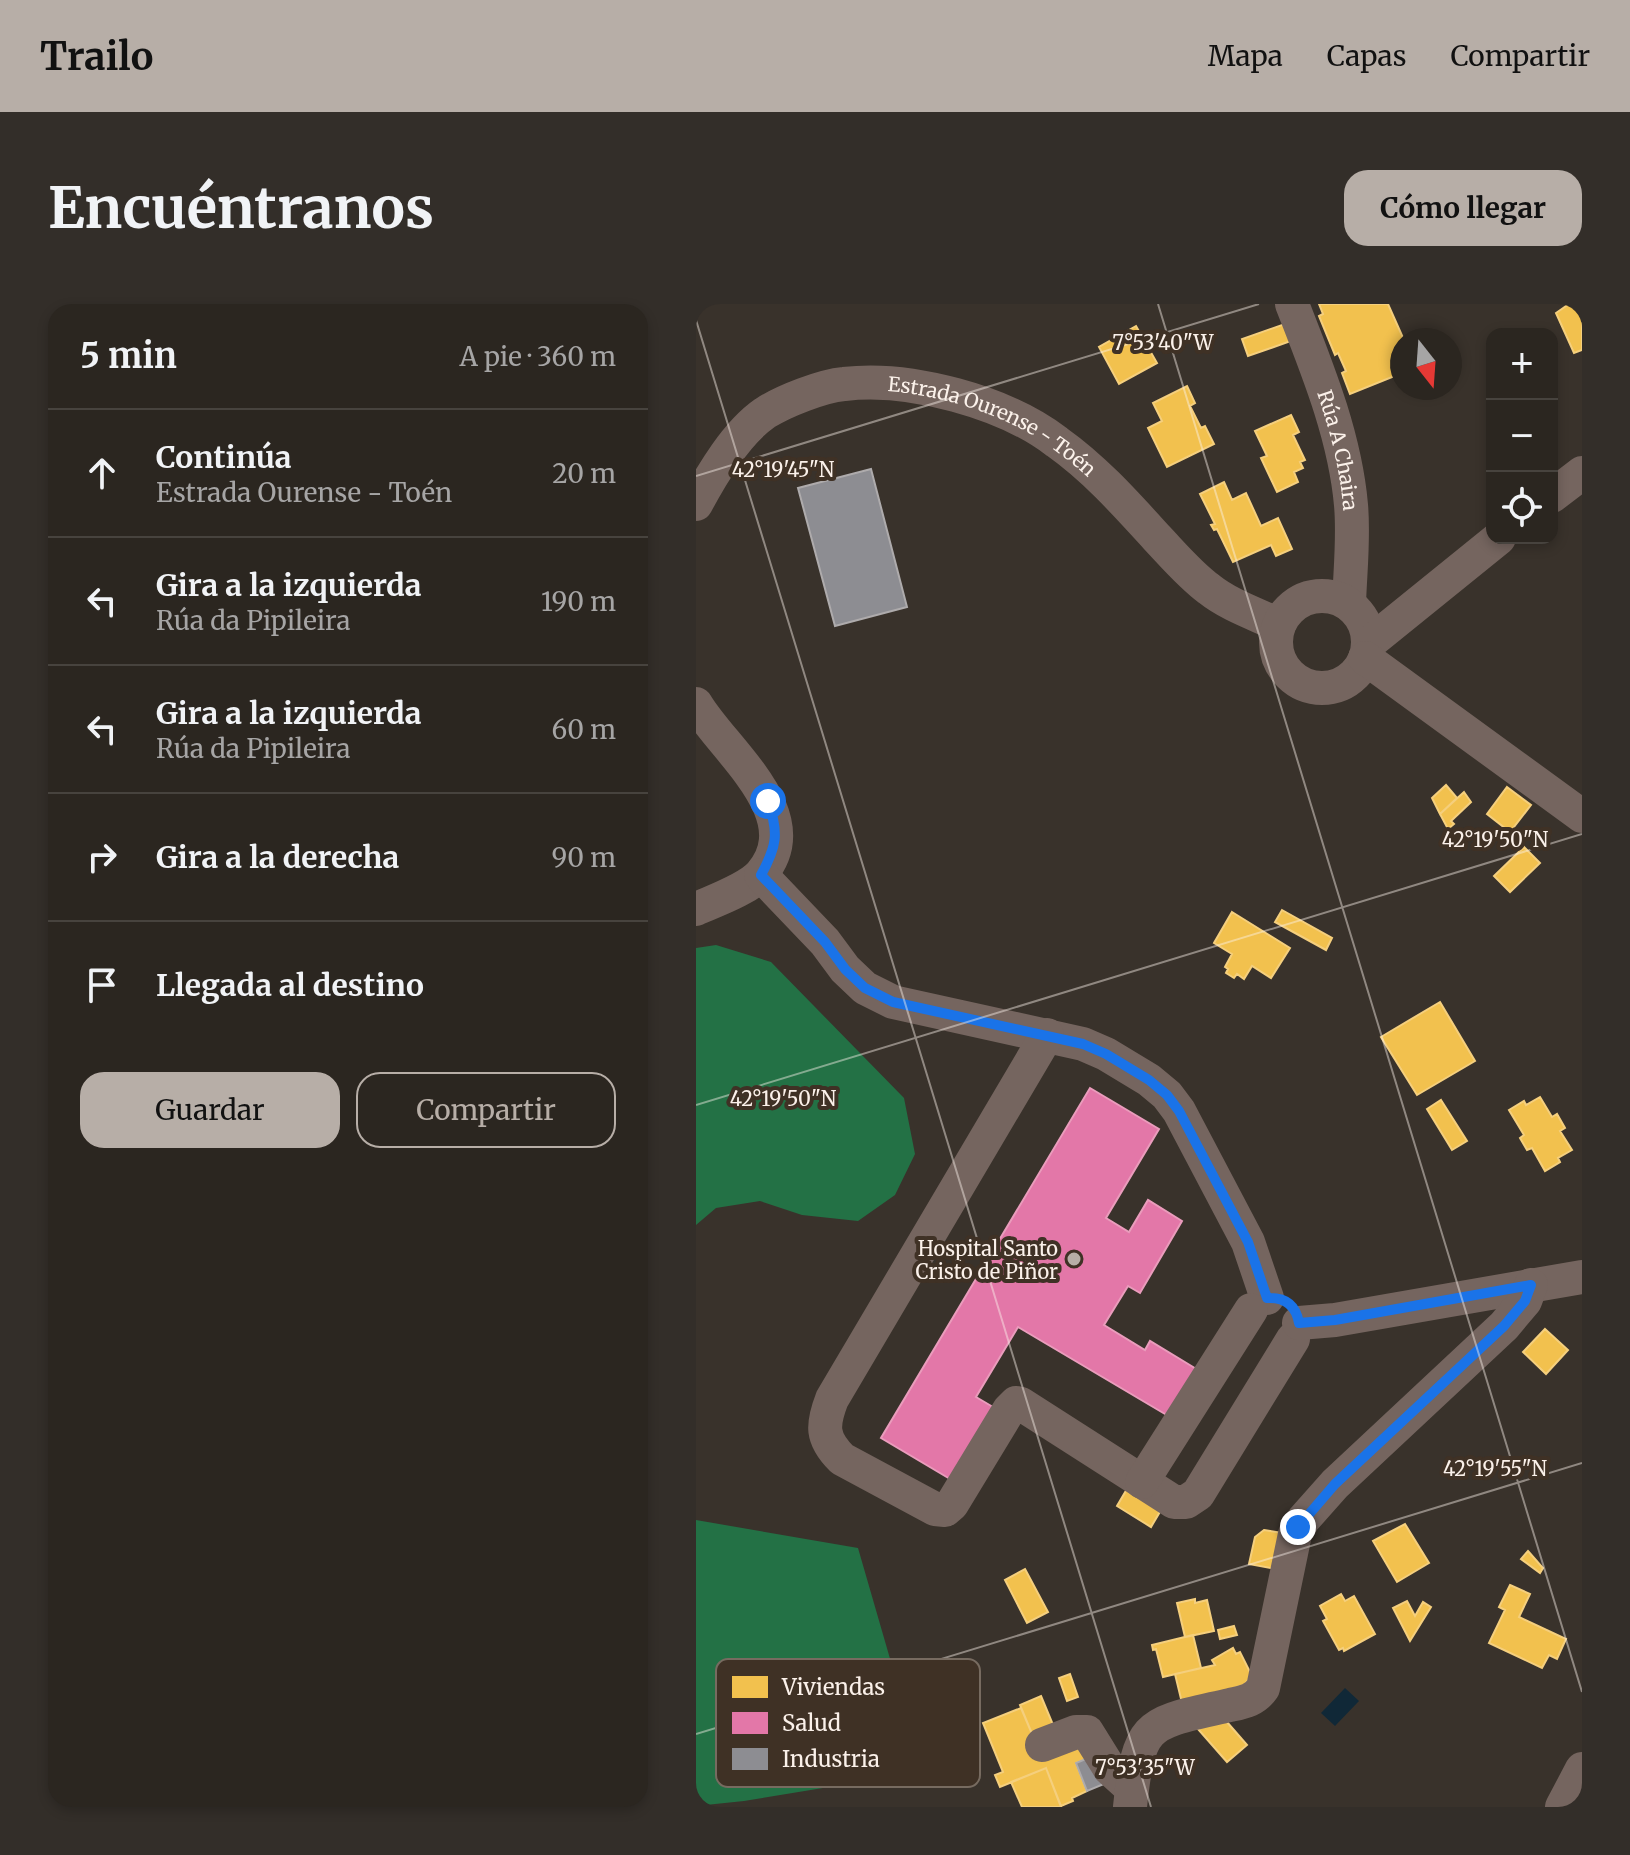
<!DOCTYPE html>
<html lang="es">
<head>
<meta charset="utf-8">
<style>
  :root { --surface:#2b2620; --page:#332e29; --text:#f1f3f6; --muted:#a6a5a5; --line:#47433e; --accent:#b7aea7 }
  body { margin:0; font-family:Merriweather,serif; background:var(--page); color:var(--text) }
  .controls { position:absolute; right:24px; top:24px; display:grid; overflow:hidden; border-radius:16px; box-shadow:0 4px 12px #0003 }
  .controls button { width:72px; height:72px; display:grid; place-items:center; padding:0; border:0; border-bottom:2px solid var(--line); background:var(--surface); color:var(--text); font:40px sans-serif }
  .compass { position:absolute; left:694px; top:24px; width:72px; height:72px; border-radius:50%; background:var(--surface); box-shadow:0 4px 12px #0003; rotate:163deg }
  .stop { position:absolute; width:24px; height:24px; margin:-18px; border:6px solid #1a73e8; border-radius:50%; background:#fff }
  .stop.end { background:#1a73e8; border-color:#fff; box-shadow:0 2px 8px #0008 }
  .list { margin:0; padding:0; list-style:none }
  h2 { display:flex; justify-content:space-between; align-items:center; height:104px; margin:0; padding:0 32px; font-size:34px }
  h2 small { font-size:26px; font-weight:400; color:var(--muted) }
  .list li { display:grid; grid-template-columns:52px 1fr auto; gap:24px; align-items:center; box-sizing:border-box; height:128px; padding:0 32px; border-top:2px solid var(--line) }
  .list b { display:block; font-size:30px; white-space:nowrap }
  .list p { margin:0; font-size:26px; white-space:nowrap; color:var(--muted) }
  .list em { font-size:26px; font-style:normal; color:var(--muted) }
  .actions { display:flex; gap:16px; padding:24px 32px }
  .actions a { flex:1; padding:18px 0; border:2px solid var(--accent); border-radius:24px; text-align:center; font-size:28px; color:var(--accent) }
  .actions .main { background:var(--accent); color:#111 }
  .icon { flex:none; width:44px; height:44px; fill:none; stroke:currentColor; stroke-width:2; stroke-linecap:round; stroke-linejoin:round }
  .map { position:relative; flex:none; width:886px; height:1503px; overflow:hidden; border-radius:24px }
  header { display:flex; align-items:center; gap:48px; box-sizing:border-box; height:112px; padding:0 40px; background:var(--accent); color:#111 }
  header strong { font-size:38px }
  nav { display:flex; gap:44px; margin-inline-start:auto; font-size:28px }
  .intro { display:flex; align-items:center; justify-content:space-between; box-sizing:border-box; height:192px; padding:0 48px }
  h1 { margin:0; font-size:56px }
  .button { padding:20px 36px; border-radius:24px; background:var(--accent); color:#111; font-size:28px; font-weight:700 }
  main { display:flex; gap:48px; padding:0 48px }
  aside { flex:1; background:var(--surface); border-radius:24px; box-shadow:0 4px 12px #0003 }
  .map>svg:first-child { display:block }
  .forest { fill:#237145 }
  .water { fill:#102837 }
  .homes { fill:#f2c14e; stroke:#f5cf7d; stroke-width:2 }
  .health { fill:#e377a8; stroke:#ea9cbc; stroke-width:2 }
  .industry { fill:#8d8d92; stroke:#aeabac; stroke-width:2 }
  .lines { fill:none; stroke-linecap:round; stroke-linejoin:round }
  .minor { stroke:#75655f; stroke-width:34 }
  .route { stroke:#1a73e8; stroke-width:10 }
  .ticks { fill:none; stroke:#fbf1ea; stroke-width:2; stroke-opacity:0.45 }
  .poi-dot { fill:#b7aea7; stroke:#3f3125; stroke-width:3 }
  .labels { text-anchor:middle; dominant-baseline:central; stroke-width:8; stroke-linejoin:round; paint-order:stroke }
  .street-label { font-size:20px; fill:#fbf1ea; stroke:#3f3125 }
  .poi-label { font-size:20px; fill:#fbf1ea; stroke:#3f3125; text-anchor:end }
  .key { fill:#3f3125; stroke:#776b60; stroke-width:2 }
  .key-label { font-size:22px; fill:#fbf1ea }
  .ticks-label { font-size:20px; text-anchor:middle; fill:#fbf1ea; stroke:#3f3125; stroke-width:8; stroke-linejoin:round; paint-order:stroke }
</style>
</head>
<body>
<header>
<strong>Trailo</strong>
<nav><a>Mapa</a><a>Capas</a><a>Compartir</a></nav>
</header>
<div class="intro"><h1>Encuéntranos</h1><a class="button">Cómo llegar</a></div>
<main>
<aside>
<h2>5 min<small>A pie · 360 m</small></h2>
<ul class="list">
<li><svg class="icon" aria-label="ahead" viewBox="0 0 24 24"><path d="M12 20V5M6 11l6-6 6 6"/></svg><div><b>Continúa</b><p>Estrada Ourense - Toén</p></div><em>20 m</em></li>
<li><svg class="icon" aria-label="left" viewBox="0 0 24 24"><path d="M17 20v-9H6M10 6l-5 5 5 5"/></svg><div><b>Gira a la izquierda</b><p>Rúa da Pipileira</p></div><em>190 m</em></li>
<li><svg class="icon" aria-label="left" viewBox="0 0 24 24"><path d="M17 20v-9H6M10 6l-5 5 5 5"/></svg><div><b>Gira a la izquierda</b><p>Rúa da Pipileira</p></div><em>60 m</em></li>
<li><svg class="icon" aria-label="right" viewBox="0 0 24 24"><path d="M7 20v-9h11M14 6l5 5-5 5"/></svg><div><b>Gira a la derecha</b></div><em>90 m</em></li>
<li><svg class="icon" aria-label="arrive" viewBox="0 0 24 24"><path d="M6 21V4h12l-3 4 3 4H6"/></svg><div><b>Llegada al destino</b></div></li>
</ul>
<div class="actions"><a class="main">Guardar</a><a>Compartir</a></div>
</aside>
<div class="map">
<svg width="886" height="1503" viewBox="0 0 886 1503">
  <rect width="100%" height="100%" fill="#39322b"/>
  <!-- forest -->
  <path class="forest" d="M20 641 75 658 208 794 219 850 199 891 162 917 106 911 64 897 20 904 0 921V644Z
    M0 1216 162 1244 197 1365 178 1397 184 1457 133 1483 48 1497 0 1502Z"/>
  <!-- water -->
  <path class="water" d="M649 1384 663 1397 639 1422 625 1409Z"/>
  <!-- homes -->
  <path class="homes" d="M623 0H692L708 36H706V69L654 90 646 69 650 67 642 49 639 51 623 12 627 10Z
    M873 0 877 4 886 0V46L878 49 860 9Z
    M589 20 595 37 552 52 546 35Z
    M440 22 461 59 423 80 403 43Z
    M491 82 499 99 494 102 505 124 509 122 518 140 471 163 452 124 466 117 457 99Z
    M595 111 603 128 597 131 609 156 604 158 607 164 598 168 602 178 581 188 565 154 571 152 559 127Z
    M528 178 536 196 550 189 565 222 582 214 596 245 580 252 575 241 537 258 521 225 518 226 515 221 519 220 504 190Z
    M750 481 761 494 744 510 736 494Z
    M811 483 835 501 814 528 791 510Z
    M768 488 775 498 755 517 758 520 752 525 744 510Z
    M828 543 844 559 814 588 798 572Z
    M586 606 636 634 630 646 579 618Z
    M536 608 594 644 575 674 556 662 548 675 541 670 538 674 530 669 532 665 529 663 536 650 518 639Z
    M744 698 779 757 721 791 685 733Z
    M844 793 856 813 861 810 869 824 864 827 876 846 862 854 864 858 849 867 836 844 831 846 824 834 828 831 813 806 828 797 830 801Z
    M745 796 771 837 756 846 731 805Z
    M849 1025 872 1046 850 1070 827 1048Z
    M431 1185 465 1206 455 1223 421 1202Z
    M709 1220 733 1259 701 1278 677 1237Z
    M568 1226 587 1229 580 1265 553 1260 559 1233Z
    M832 1247 847 1264 844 1269 825 1255Z
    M329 1265 352 1308 331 1319 309 1276Z
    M814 1281 834 1290 823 1313 870 1335 861 1355 853 1351 846 1364 793 1339 809 1306 803 1303Z
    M645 1290 649 1297 658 1292 679 1330 648 1347 647 1344 643 1346 627 1317 631 1315 624 1302Z
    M499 1295V1299L511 1296 518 1327 489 1333 481 1299Z
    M711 1297 719 1312 727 1298 735 1303 714 1337 697 1304Z
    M538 1322 541 1331 524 1335 522 1326Z
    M497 1331 505 1364 467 1373 460 1345 457 1346 456 1341Z
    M537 1344 540 1350 544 1348 556 1372 548 1381 486 1399 479 1370 519 1361 516 1356Z
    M374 1370 382 1393 371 1397 363 1374Z
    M345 1392 360 1428 339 1437 324 1401Z
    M325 1404 345 1451 394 1434 400 1451 380 1459 391 1487 376 1494 377 1497 365 1502 350 1464 304 1483 299 1471 307 1468 287 1419Z
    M524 1410 551 1441 531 1458 495 1417Z
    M350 1464 365 1503H326L315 1478Z"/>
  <!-- health -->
  <path class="health" d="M394 784 463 825 410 914 433 928 452 896 486 917 444 989 432 982 408 1021 449 1046 454 1037 502 1066 474 1113 322 1023 280 1093 297 1103 254 1175 185 1134Z"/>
  <!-- industry -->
  <path class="industry" d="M175 165 211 303 139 322 102 184Z
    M397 1452 408 1480 391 1487 380 1459Z"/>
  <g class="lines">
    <!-- minor -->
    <g class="minor">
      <path id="s1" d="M596 0C621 64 649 132 655 201 658 234 654 268 653 300"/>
      <path d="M856 192 886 169"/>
      <path id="s2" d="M0 200C16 170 40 129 69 109 88 97 126 82 148 80 214 72 309 98 361 138 399 165 430 200 461 234 478 252 494 271 513 285 533 301 560 310 583 321"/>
      <circle cx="626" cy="338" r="46"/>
      <path d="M672 340 803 234"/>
      <path d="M669 354 886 512"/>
      <path d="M0 400C27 446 115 511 65 570 52 585 18 597 0 605"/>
      <path d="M65 571 129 638 149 665 169 684 197 698 387 740 410 750 453 776 471 791 483 807 552 938 571 994"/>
      <path d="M351 731 136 1095C126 1121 125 1134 146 1155L239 1205 249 1206 256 1200 313 1106 320 1099 325 1100 478 1198H490L502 1190 597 1035"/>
      <path d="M603 1019 639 1016 886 973"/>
      <path d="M446 1178 555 1006"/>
      <path d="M346 1441 380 1428H391L414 1465 435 1484"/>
      <path d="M434 1503C443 1415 452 1420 534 1401 548 1398 559 1396 567 1384L599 1230 607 1216 639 1180 808 1022 829 997 835 981"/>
      <path d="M866 1503 886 1465"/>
    </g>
  </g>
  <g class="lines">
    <!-- route -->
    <path class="route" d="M72 497C83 529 81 542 65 571L129 638 149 665 169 684 197 698 387 740 410 750 453 776 471 791 483 807 552 938 571 994C589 993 600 1001 603 1019L639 1016 835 981 829 997 808 1022 639 1180 602 1223"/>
  </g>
  <!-- ticks -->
  <path class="ticks" d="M462 0 886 1388M0 16 455 1503M0 172 563 0M0 801 886 530M0 1430 886 1159"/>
  <!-- markers -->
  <circle class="poi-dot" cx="378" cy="955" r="8"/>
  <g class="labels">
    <!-- street labels -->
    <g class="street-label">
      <text stroke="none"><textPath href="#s2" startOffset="358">Estrada Ourense - Toén</textPath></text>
      <text stroke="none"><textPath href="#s1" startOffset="154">Rúa A Chaira</textPath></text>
    </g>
    <!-- poi labels -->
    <g class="poi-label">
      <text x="362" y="944">Hospital Santo<tspan x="362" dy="23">Cristo de Piñor</tspan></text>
    </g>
  </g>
  <!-- legend -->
  <rect x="20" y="1355" width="264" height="128" rx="12" class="key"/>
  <rect x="36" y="1372" width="36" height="22" fill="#f2c14e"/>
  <rect x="36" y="1408" width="36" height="22" fill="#e377a8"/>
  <rect x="36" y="1444" width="36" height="22" fill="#8d8d92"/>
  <g class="key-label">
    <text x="86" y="1391">Viviendas</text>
    <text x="86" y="1427">Salud</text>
    <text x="86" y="1463">Industria</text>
  </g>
  <g class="ticks-label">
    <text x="467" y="46">7°53'40"W</text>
    <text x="87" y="173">42°19'45"N</text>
    <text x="799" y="543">42°19'50"N</text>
    <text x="87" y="802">42°19'50"N</text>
    <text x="799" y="1172">42°19'55"N</text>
    <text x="449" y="1471">7°53'35"W</text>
  </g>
</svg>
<div class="controls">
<button>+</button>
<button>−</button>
<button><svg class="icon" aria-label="locate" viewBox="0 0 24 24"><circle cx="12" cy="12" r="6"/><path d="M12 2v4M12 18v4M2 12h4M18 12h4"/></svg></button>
</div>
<svg class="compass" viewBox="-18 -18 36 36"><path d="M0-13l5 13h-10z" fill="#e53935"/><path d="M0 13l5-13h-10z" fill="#a6a5a5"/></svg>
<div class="stop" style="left:72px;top:497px"></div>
<div class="stop end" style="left:602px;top:1223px"></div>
</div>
</main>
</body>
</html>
